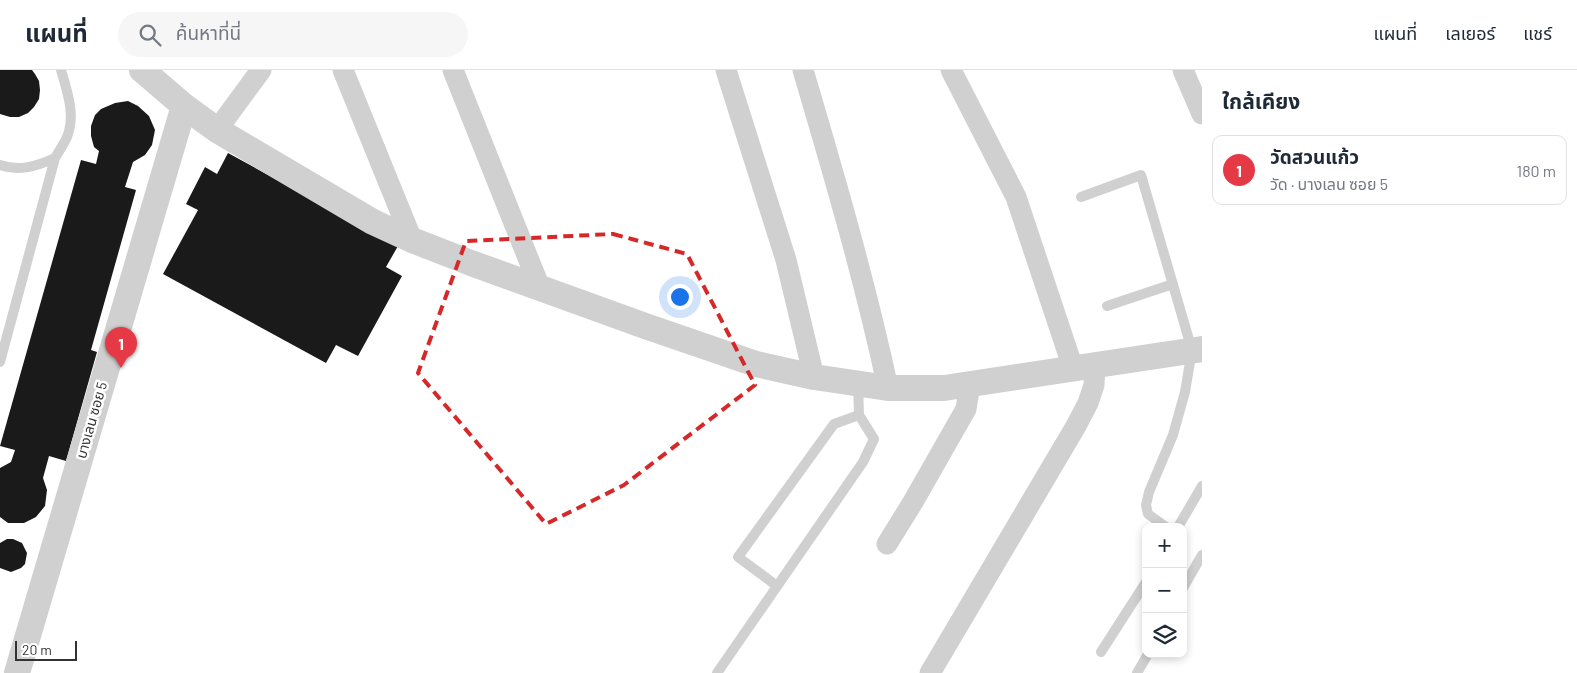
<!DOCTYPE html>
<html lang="th">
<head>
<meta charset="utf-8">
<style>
  :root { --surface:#fff; --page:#f6f6f7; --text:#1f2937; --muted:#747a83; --line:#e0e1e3; --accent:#e63946 }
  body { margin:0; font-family:Barlow,"Noto Sans Thai",sans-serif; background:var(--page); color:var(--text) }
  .controls { position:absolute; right:15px; bottom:15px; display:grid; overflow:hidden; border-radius:10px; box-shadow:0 2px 8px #0003 }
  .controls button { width:45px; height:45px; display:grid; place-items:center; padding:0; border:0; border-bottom:1px solid var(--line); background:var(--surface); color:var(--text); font:25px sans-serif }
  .scale { position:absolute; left:15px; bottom:12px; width:62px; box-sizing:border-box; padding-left:5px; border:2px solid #333; border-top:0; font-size:14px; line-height:18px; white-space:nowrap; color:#333; -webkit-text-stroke:4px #fff; paint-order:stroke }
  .you { position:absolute; left:679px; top:226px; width:18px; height:18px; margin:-12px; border:4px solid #fff; border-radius:50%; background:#1a73e8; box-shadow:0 0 0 8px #1a73e833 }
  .badge { display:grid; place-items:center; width:32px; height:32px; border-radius:50%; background:var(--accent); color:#fff; font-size:16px; font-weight:700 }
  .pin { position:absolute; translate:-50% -41px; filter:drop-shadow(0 1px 2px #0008) }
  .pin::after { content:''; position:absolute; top:26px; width:18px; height:15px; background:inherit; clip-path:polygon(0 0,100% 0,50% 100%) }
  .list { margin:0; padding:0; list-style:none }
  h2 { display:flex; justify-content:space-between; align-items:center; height:65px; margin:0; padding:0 20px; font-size:21px }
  h2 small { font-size:16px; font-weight:400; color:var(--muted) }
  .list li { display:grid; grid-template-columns:32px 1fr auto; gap:15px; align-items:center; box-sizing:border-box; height:70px; margin:0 10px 10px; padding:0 10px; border:1px solid var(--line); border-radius:10px }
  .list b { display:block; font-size:19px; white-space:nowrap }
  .list p { margin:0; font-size:16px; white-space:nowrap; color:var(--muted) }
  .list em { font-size:16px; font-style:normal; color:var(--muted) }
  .icon { flex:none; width:28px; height:28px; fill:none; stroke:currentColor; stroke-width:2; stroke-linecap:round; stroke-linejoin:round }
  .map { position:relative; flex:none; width:1202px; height:603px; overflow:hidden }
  header { display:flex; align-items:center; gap:30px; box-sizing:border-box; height:70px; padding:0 25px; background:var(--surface); border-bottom:1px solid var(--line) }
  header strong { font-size:24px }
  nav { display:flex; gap:28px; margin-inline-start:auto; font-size:18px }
  .search { width:350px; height:45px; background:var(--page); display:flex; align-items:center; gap:12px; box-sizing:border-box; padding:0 18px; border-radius:28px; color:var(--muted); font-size:19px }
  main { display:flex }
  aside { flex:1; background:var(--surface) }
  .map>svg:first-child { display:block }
  .building { fill:#1a1a1a }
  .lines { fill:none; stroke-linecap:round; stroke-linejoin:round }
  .service { stroke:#d0d0d0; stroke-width:10 }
  .minor { stroke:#d0d0d0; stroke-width:21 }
  .tertiary { stroke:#d0d0d0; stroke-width:26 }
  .marked { fill:none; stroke:#d62828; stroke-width:4; stroke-dasharray:10 6; stroke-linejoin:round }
  .labels { text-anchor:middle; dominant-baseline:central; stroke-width:5; stroke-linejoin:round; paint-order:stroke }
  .street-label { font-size:14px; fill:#333; stroke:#fff }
</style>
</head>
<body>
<header>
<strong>แผนที่</strong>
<div class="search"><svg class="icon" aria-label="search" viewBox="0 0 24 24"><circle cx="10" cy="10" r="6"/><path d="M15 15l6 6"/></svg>ค้นหาที่นี่</div>
<nav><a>แผนที่</a><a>เลเยอร์</a><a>แชร์</a></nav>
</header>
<main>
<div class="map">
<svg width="1202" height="603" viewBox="0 0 1202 603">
  <rect width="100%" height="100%" fill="#fff"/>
  <!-- building -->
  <path class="building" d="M0 0H32L35 4 39 11 40 20 39 29 34 37 28 43 19 47H10L0 44Z
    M128 31 138 36 149 46 155 60 152 75 145 85 133 92 125 117 136 120 91 280 97 282 66 391 49 386 43 408 47 420 45 436 36 447 24 453H8L0 447V398L11 392 15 380 0 376 81 90 96 94 99 81 94 77 91 66V56L95 45 101 39 115 33Z
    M228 83 398 176 386 197 402 206 358 286 336 275 326 293 163 204 198 140 186 134 205 97 217 104Z
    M7 469H13L22 473 27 483 25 494 21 498 11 502 0 498V473Z"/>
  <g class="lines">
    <!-- service -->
    <path class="service" d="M0 95C19 102 37 96 55 88
      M1081 127 1141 105 1192 280 1185 322 1173 365 1149 422 1146 435 1148 444 1166 457
      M1107 236 1173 214
      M0 292 55 88C59 81 64 74 67 67 76 45 67 21 61 0
      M1178 457 1202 416
      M777 516 738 487 834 354 859 345
      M1183 518 1202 485
      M1101 582 1146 512
      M717 603 863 392 874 369 859 345 858 314
      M1137 603 1148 584"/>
    <!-- minor -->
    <path class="minor" d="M343 0 412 170
      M453 0 540 218
      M726 0 786 190 814 307
      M803 0C834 105 865 211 888 318
      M951 0 1016 127 1073 298
      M1183 0 1202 44
      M217 60 261 0
      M887 474 913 432 966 339 970 314
      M930 603 1076 356 1088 333 1094 315 1095 295"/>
    <!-- tertiary -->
    <path class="tertiary" d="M142 0 184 36 217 60 373 152 412 170 471 193 648 257 756 294 814 307 888 318H944L1202 279
      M17 603 184 36"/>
  </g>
  <!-- marked area -->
  <path class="marked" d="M613 164 687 184 755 315 624 415 546 454 418 303 466 171Z"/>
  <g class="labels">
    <!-- street labels -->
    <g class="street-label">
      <text transform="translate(91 350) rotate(-74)">บางเลน ซอย 5</text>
    </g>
  </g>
</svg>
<div class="controls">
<button>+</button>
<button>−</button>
<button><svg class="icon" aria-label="layers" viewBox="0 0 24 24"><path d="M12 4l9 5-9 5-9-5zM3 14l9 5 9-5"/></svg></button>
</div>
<div class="scale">20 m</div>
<div class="you"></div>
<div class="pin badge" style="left:121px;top:298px">1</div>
</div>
<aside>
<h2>ใกล้เคียง<small></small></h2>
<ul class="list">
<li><span class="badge">1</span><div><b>วัดสวนแก้ว</b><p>วัด · บางเลน ซอย 5</p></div><em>180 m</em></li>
</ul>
</aside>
</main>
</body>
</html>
